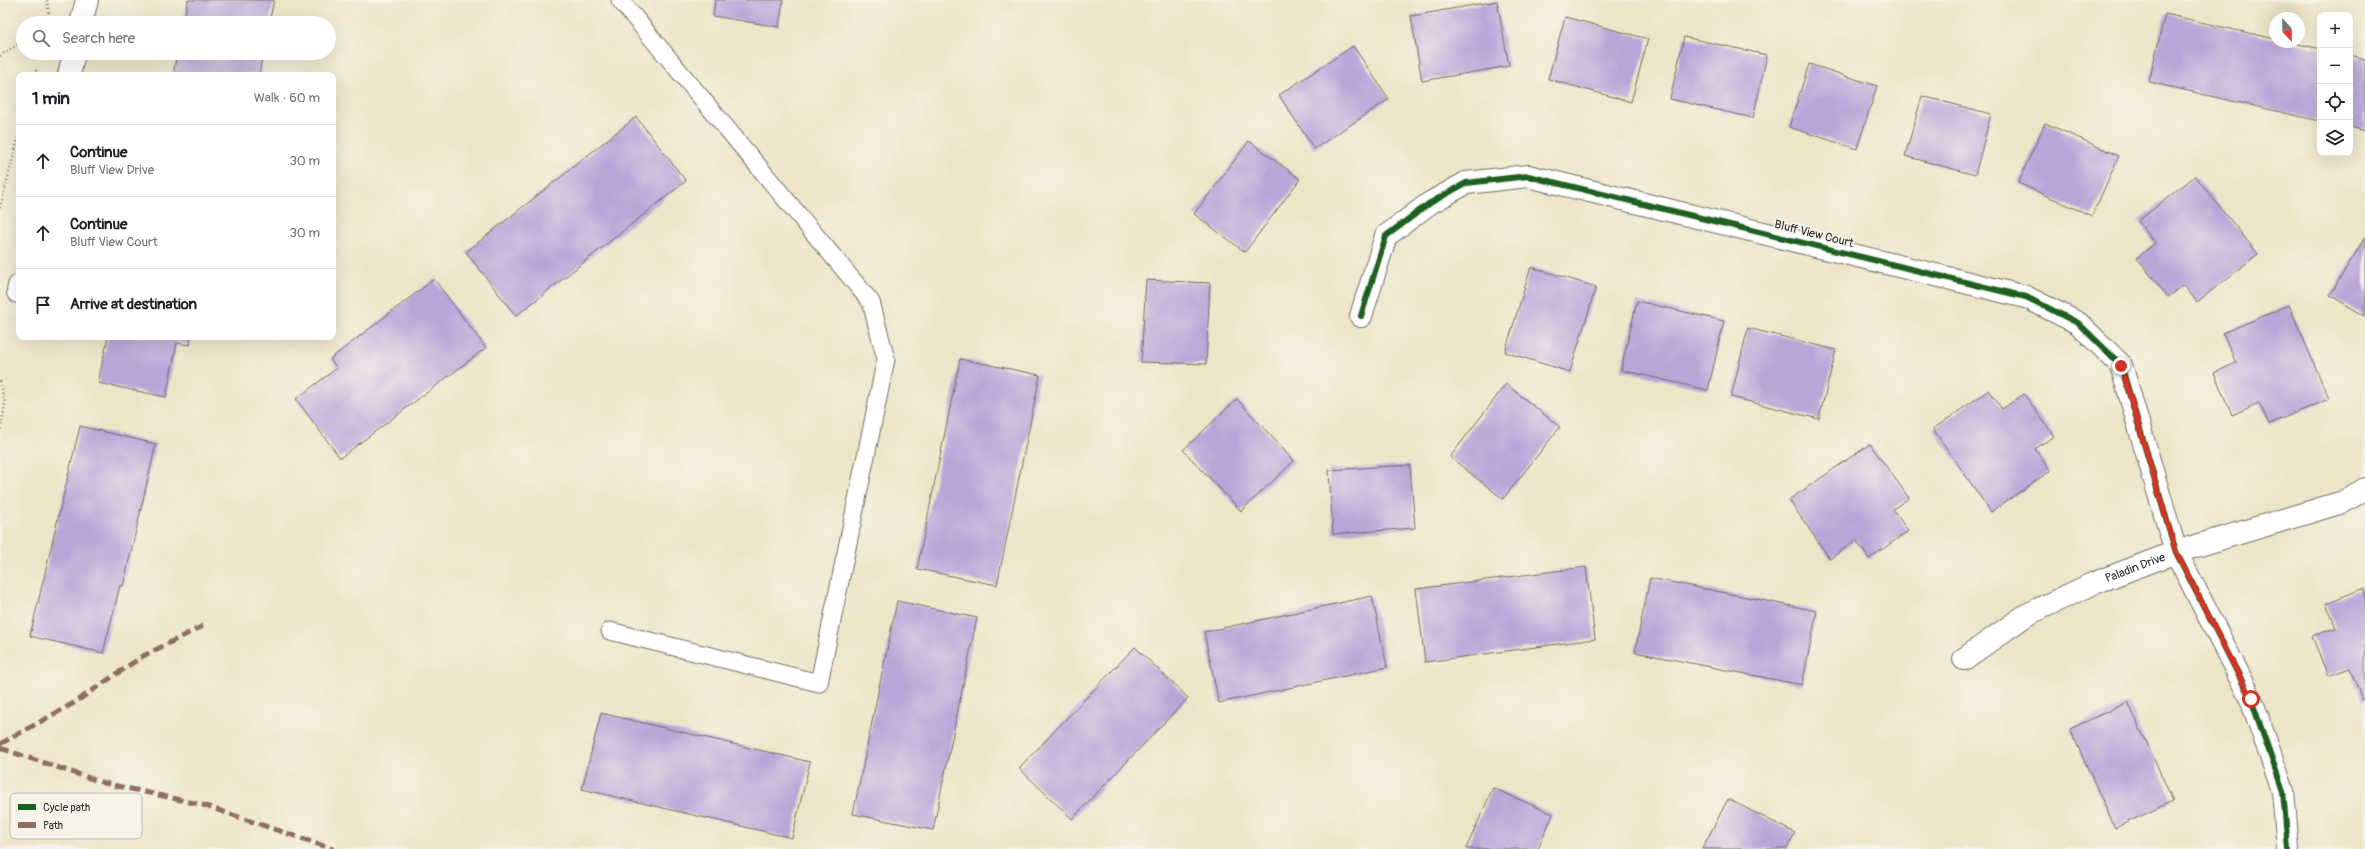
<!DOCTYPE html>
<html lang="en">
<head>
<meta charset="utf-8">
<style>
  :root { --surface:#fff; --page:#f2f2f2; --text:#202124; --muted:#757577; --line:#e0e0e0 }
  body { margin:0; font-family:Pangolin,sans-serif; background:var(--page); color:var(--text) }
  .controls { position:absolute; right:12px; top:12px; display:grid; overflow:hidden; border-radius:8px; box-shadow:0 4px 16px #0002 }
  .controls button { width:36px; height:36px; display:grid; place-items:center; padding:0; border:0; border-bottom:1px solid var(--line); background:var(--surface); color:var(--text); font:20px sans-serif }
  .compass { position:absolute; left:2269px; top:12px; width:36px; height:36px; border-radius:50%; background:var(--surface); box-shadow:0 4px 16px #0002; rotate:158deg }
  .stop { position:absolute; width:12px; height:12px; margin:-9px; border:3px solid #d93025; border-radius:50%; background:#fff }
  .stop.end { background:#d93025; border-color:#fff; box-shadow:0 1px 4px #0008 }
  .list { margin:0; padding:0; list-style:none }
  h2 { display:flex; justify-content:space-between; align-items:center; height:52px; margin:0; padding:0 16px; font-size:17px }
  h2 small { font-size:13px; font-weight:400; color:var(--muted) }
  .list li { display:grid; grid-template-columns:26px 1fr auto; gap:12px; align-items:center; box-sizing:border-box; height:72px; padding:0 16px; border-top:1px solid var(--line) }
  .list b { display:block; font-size:15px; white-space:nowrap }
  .list p { margin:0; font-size:13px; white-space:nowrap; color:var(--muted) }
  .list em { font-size:13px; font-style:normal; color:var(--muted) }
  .icon { flex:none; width:22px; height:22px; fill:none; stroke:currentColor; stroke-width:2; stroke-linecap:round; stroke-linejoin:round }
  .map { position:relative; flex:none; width:2365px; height:849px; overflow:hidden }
  .search { position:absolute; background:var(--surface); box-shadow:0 4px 16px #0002; left:16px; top:16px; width:320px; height:44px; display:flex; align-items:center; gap:10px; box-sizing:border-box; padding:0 14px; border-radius:22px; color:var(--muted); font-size:15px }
  .panel { position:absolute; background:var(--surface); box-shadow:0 4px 16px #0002; left:16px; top:72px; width:320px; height:268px; border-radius:8px }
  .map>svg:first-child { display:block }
  .building { fill:#b9a6d9 }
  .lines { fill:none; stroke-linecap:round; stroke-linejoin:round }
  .service-casing { stroke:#6f6c62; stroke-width:19 }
  .minor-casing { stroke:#6f6c62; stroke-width:24 }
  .path { stroke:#6f6c62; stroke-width:2.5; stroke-dasharray:1 3; stroke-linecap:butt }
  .service { stroke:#fff; stroke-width:17 }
  .minor { stroke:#fff; stroke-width:22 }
  .quiet { stroke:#8d6e63; stroke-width:5; stroke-dasharray:10 5; stroke-linecap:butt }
  .cycleway-casing { stroke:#f7f3e8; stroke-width:8 }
  .cycleway { stroke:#1b5e20; stroke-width:6 }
  .route { stroke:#d93025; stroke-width:5 }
  .labels { text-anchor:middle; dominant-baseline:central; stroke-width:3.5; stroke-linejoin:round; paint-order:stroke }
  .street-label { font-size:12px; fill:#2b2b2b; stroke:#f7f3e8 }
  .key { fill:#f7f3e8; stroke:#bab7af; stroke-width:1 }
  .key-label { font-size:11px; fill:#2b2b2b }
</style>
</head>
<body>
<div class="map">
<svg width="2365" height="849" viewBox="0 0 2365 849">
  <rect width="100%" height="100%" fill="#f7f3e8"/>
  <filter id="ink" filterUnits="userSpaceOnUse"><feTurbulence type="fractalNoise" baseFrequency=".025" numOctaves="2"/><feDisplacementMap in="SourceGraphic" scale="8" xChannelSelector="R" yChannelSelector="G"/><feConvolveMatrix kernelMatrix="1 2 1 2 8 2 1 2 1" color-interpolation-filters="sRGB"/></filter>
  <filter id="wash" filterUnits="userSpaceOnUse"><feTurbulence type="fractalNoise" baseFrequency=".012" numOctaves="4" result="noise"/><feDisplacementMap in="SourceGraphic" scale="16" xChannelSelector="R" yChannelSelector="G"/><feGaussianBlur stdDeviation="0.9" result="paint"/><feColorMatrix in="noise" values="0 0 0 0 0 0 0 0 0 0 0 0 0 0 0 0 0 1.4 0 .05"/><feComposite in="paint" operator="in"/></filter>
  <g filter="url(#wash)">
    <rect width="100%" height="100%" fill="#eee5c8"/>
    <g id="blocks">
      <!-- building -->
      <path class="building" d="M188 0H274L269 23H183Z
        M715 0H783L779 27 713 16Z
        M1497 1 1509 66 1422 81 1411 16Z
        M2165 14 2275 39V42H2290L2320 49V121L2149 82Z
        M1565 17 1648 39 1631 102 1548 79Z
        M1684 37 1767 55 1753 118 1670 99Z
        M1353 46 1389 99 1314 149 1279 95Z
        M177 53H263L259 75 247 73V75H173Z
        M2350 55 2365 59V131L2350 127Z
        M1809 64 1877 86 1857 149 1789 127Z
        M1922 96 1991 114 1975 175 1905 156Z
        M636 117 686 181 516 316 466 252Z
        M2045 123 2119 156 2092 216 2018 183Z
        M1249 141 1300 179 1245 252 1194 214Z
        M2195 176 2258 254 2197 302 2184 285 2168 297 2137 258 2155 243 2138 221Z
        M2365 237V316L2330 295Z
        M1531 267 1596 287 1570 372 1505 352Z
        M434 279 486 348 340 458 296 399 337 368 330 359Z
        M1146 280 1210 283 1206 364 1141 362Z
        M1637 301 1724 321 1708 390 1621 370Z
        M2289 305 2329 399 2269 424 2259 403 2232 415 2214 373 2236 363 2223 333Z
        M1748 328 1836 350 1819 419 1731 397Z
        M108 337H191L190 345 177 343 166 397 98 383Z
        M960 359 1040 375 997 585 917 569Z
        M1506 384 1560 427 1503 499 1450 457Z
        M1989 390 2002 409 2024 394 2054 436 2035 449 2050 471 1991 512 1933 429Z
        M1237 399 1294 461 1241 511 1183 450Z
        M80 426 156 444 123 586 120 585 103 653 30 636Z
        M1870 444 1909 498 1893 509 1908 531 1869 559 1856 540 1830 559 1789 500Z
        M1410 465 1415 528 1333 534 1329 470Z
        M1586 567 1595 639 1425 662 1416 589Z
        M1650 578 1817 611 1802 685 1635 652Z
        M2365 588V699L2362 700 2350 668 2328 676 2312 636 2336 628 2326 603Z
        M1372 596 1387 667 1219 703 1204 632Z
        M897 601 977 618 933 830 853 814Z
        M1135 647 1188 698 1072 819 1019 768Z
        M2128 702 2173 801 2115 828 2070 729Z
        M601 713 810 762 792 838 582 789Z
        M1493 788 1553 814 1538 849H1466Z
        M1728 799 1795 833 1787 849H1702Z"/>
    </g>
  </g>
  <g filter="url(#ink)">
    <use href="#blocks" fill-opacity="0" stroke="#6f6c62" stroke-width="1"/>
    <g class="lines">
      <defs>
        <path id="service" d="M610 631 819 683 886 359 871 302 620 0"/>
        <g id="minor">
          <path d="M81 23 87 0"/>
          <path d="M69 75 74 53"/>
          <path d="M18 292 19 286"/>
          <path d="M1361 316 1386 236 1430 203 1466 183 1528 176 2026 297 2078 323 2121 365 2176 552 2251 699 2283 791 2288 849"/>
          <path id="s1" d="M1964 659 2026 615 2092 584 2176 552 2343 502 2365 489"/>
        </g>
      </defs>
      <!-- service casing -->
      <use href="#service" class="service-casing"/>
      <!-- minor casing -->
      <use href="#minor" class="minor-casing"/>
      <!-- path -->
      <path class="path" d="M47 0 49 15
        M0 56 23 41
        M35 75 37 67
        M0 208 19 135
        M0 381 5 404 0 432"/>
      <!-- service -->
      <use href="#service" class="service"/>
      <!-- minor -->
      <use href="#minor" class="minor"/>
      <!-- quiet -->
      <path class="quiet" d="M0 744 74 703 143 656 205 625
        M0 748 104 783 203 805 333 849"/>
      <defs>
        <path id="cycleway" d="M1361 316 1386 236 1430 203 1466 183 1528 176 2026 297 2078 323 2121 365 2176 552 2251 699 2283 791 2288 849"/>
      </defs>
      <!-- cycleway casing -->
      <use href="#cycleway" class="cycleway-casing"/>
      <!-- cycleway -->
      <use href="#cycleway" class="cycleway"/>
    </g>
  </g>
  <g class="lines" filter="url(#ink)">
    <!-- route -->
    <path class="route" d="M2121 366 2176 552 2251 699"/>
  </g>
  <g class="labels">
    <!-- street labels -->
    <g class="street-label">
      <text transform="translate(1814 234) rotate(14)">Bluff View Court</text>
      <text stroke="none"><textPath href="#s1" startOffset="195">Paladin Drive</textPath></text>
    </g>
  </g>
  <!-- legend -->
  <rect x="10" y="793" width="132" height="46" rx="6" class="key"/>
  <rect x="18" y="804" width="18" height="6" fill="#1b5e20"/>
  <rect x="18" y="822" width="18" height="6" fill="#8d6e63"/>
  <g class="key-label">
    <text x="43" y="811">Cycle path</text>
    <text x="43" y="829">Path</text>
  </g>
</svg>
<div class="controls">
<button>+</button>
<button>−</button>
<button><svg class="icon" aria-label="locate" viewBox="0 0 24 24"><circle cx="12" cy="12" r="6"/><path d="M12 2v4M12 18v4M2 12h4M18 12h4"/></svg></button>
<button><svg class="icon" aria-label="layers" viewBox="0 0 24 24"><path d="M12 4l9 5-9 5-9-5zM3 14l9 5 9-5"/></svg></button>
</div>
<svg class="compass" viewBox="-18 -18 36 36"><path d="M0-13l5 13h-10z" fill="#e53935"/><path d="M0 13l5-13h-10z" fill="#757577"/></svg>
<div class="stop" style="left:2251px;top:699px"></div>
<div class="stop end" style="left:2121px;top:366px"></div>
<div class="search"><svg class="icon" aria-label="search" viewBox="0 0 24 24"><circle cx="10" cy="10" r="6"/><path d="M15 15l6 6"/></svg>Search here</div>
<section class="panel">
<h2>1 min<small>Walk · 60 m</small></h2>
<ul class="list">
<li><svg class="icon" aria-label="ahead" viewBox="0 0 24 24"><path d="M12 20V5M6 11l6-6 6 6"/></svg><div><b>Continue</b><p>Bluff View Drive</p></div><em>30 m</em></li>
<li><svg class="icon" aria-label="ahead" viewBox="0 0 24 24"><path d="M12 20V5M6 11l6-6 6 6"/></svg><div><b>Continue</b><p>Bluff View Court</p></div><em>30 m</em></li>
<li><svg class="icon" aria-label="arrive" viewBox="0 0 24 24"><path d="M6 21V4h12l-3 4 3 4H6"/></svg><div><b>Arrive at destination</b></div></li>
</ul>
</section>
</div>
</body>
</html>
